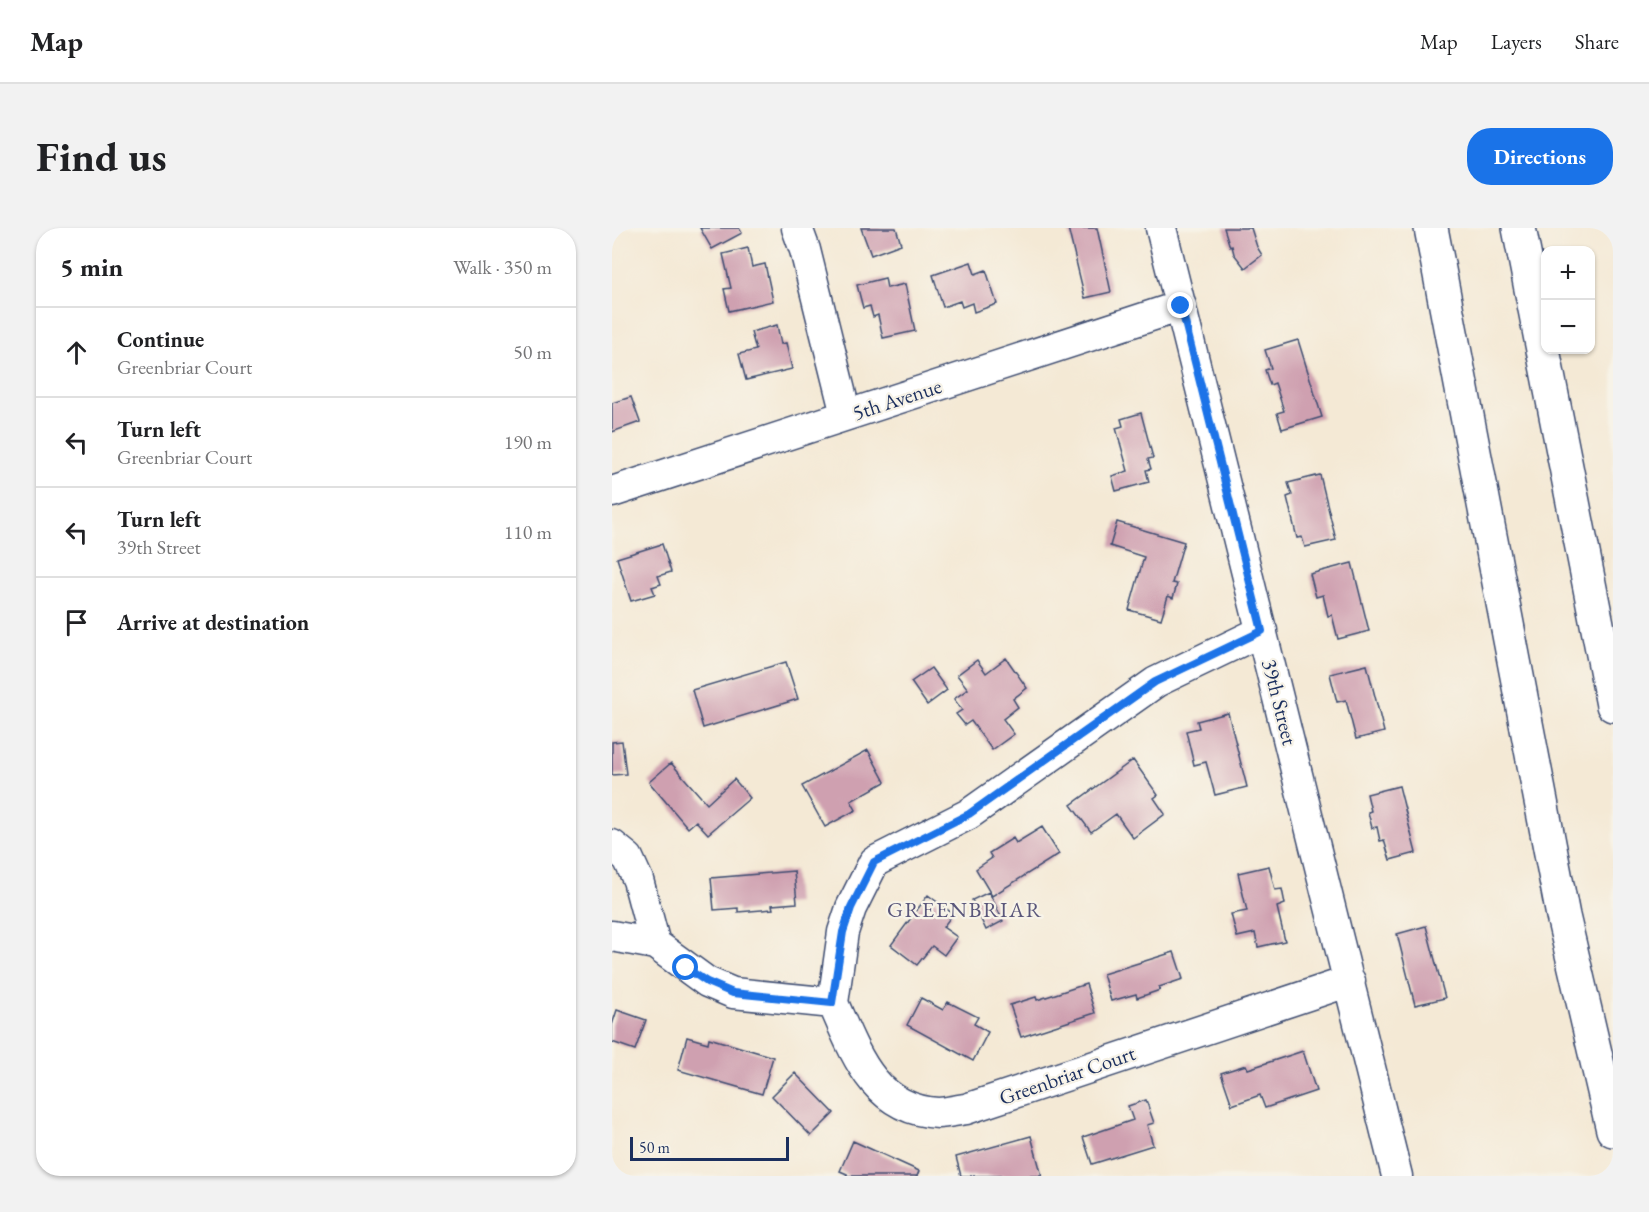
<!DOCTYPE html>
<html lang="en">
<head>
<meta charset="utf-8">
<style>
  :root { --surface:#fff; --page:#f2f2f2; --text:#202124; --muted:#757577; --line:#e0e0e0; --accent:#1a73e8 }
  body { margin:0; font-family:"EB Garamond",serif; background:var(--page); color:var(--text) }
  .controls { position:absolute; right:18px; top:18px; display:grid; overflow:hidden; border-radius:12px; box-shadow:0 2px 4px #0004 }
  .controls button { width:54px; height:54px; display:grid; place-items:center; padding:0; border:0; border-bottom:2px solid var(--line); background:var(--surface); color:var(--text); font:30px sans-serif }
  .scale { position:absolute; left:18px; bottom:15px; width:159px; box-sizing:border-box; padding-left:6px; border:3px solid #1b2f5e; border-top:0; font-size:16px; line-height:21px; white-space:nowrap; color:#1b2f5e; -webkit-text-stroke:4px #f7f3e8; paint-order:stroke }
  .stop { position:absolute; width:18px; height:18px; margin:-14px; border:4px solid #1a73e8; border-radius:50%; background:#fff }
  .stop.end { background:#1a73e8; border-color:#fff; box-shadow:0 2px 6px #0008 }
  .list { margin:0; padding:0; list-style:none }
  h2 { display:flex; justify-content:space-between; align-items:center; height:78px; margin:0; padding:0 24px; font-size:26px }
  h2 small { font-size:20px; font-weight:400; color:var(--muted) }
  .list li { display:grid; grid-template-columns:39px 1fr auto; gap:18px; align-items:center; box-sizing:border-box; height:90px; padding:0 24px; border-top:2px solid var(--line) }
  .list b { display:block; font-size:22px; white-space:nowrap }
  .list p { margin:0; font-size:20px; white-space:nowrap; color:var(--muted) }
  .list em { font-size:20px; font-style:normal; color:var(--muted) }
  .icon { flex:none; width:33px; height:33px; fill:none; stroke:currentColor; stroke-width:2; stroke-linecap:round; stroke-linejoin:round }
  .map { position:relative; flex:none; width:1001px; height:948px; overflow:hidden; border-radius:24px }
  header { display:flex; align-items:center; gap:36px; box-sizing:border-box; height:84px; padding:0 30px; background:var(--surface); border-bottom:2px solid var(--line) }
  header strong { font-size:28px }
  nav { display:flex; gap:33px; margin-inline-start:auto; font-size:21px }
  .intro { display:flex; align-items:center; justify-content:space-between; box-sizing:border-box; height:144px; padding:0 36px }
  h1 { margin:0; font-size:42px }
  .button { padding:15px 27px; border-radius:24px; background:var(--accent); color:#fff; font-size:21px; font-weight:700 }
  main { display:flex; gap:36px; padding:0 36px }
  aside { flex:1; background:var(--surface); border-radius:24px; box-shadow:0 2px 4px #0004 }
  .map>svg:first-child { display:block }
  .building { fill:#cfa0b0 }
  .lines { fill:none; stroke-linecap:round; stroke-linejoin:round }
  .minor-casing { stroke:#3c4b70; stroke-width:33 }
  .highway-casing { stroke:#3c4b70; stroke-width:36 }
  .minor { stroke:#fff; stroke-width:30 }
  .highway { stroke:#fff; stroke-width:33 }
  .route { stroke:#1a73e8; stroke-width:8 }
  .labels { text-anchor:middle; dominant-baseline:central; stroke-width:4.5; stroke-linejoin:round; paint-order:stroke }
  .street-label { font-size:21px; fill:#1b2f5e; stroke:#f7f3e8 }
  .neighbourhood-label { font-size:22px; letter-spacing:1.5px; fill:#5a577b; stroke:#f7f3e8 }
</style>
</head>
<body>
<header>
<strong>Map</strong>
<nav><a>Map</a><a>Layers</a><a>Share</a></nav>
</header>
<div class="intro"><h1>Find us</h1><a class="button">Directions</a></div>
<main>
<aside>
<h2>5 min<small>Walk · 350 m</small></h2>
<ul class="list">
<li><svg class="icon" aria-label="ahead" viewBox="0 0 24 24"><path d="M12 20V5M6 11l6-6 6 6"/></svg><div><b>Continue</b><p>Greenbriar Court</p></div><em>50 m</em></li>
<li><svg class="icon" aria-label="left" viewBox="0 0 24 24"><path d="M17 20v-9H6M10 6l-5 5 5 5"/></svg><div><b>Turn left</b><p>Greenbriar Court</p></div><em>190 m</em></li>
<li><svg class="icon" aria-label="left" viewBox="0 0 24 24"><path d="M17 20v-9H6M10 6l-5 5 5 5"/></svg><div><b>Turn left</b><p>39th Street</p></div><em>110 m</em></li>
<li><svg class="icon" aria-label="arrive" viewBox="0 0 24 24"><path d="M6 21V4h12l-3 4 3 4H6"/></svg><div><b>Arrive at destination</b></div></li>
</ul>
</aside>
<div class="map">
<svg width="1001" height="948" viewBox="0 0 1001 948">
  <rect width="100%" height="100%" fill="#f7f3e8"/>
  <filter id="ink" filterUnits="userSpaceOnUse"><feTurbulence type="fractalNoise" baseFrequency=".0167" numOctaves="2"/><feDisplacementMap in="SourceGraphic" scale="12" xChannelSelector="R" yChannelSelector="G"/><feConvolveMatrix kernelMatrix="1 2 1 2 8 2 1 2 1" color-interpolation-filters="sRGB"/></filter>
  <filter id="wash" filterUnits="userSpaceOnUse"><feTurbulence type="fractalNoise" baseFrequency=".008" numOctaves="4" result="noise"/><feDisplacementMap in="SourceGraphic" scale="24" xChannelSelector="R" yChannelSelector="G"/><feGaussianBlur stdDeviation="1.35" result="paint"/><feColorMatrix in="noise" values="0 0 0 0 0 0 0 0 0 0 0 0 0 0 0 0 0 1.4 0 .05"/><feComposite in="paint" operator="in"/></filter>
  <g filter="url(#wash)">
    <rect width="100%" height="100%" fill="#f4e9d5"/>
    <g id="blocks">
      <!-- building -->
      <path class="building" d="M88 0H127L130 5 100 21Z
        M249 0H284L289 16 259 27Z
        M456 0H485L499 64 473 70Z
        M612 0H639L645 19 650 27 633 40 622 26 620 18 618 19Z
        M136 20 140 39 153 36 161 73 117 83 112 61 119 60 111 26Z
        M359 34 363 46 374 42 385 76 362 84 360 75 350 79 348 73 331 79 321 47Z
        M273 50 275 60 293 56 303 103 271 110 266 87 261 89 258 78 251 80 245 57Z
        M165 97 169 116 174 115 180 141 134 152 127 126 144 122 139 104Z
        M686 112 710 189 670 201 665 185 672 183 663 155 658 157 653 142 659 140 653 122Z
        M19 169 28 194 0 204V175Z
        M529 185 541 230 536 231 539 241 534 242 537 254 504 263 500 248 516 243 504 200 511 198 509 191Z
        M708 247 724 312 693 319 690 309 685 310 675 269 680 267 676 255Z
        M505 294 572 314 560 355 565 356 561 370 556 368 549 391 517 382 532 329 498 318Z
        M50 316 59 344 46 348 49 356 40 359 43 366 19 373 5 330Z
        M740 335 757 403 726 411 720 387 716 388 711 367 704 369 698 346Z
        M394 430 415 460 401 471 406 479 391 491 402 506 380 522 359 493 353 497 344 486 350 482 342 471 356 461 345 447 365 432 374 445Z
        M174 434 186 471 91 500 80 462Z
        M755 437 772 504 744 511 734 472 725 474 718 446Z
        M319 440 335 462 315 477 299 454Z
        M616 485 635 559 603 567 594 534 582 537 574 503 587 500 585 493Z
        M10 513 14 546 0 547V514Z
        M256 522 273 554 239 573 244 582 213 599 190 558Z
        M521 532 546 567 542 570 553 586 521 610 504 586 479 604 459 577Z
        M59 535 95 576 122 551 138 570 96 606 84 593 76 600 37 554Z
        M787 558 804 625 778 632 772 612 768 613 765 599 760 600 756 584 759 583 755 566Z
        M430 599 447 626 380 668 364 641 380 630 377 625 401 610 404 615Z
        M657 638 663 662 670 661 673 676 665 679 673 713 646 719 643 705 625 709 619 686 635 683 626 645Z
        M182 643 185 675 160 677 161 681 126 684V680L102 682 99 650Z
        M377 664 391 693 374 702 360 672Z
        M316 667 341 686 331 699 345 709 332 727 320 718 305 737 279 717Z
        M814 698 833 770 803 777 785 706Z
        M562 724 571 751 547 759 548 762 525 770 524 766 499 773 491 746Z
        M474 756 483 785 409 809 398 777 424 769 425 772Z
        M309 770 331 782 336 774 366 789 362 796 376 804 361 833 295 797Z
        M5 782 34 792 23 822 0 814V797Z
        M75 809 96 815 97 810 161 829 150 866 66 842Z
        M691 823 704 863 653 880 648 867 620 877 609 845 634 837 636 841Z
        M183 845 222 885 199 908 160 868Z
        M534 872 542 895 535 897 541 917 480 936 471 909 521 892 516 878Z
        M419 908 430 948H349L344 929Z
        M241 913 307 943 305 948H234L235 946 228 943Z"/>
    </g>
  </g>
  <g filter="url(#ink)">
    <use href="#blocks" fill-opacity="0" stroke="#3c4b70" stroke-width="1.5"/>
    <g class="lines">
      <defs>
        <path id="minor" d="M185 0 193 22 234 187
          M549 0 785 948
          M0 264 569 78
          M0 617 16 630 26 652 43 716 0 708
          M43 716 95 754 121 765 221 775C243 825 262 882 326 885 335 885 345 882 354 881L738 753
          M221 775 231 704 239 680 262 634 357 586 544 454 650 403"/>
        <path id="highway" d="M819 0 951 688 1001 902
          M907 0 1001 477"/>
      </defs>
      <!-- minor casing -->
      <use href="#minor" class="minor-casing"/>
      <!-- highway casing -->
      <use href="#highway" class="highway-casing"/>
      <!-- minor -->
      <use href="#minor" class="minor"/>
      <!-- highway -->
      <use href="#highway" class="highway"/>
    </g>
  </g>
  <g class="lines" filter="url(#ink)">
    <!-- route -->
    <path class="route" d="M74 740 95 754 121 765 220 775 231 704 239 680 262 634 357 586 543 454 650 403 569 78"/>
  </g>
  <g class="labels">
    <!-- street labels -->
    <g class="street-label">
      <text transform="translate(285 171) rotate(-18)">5th Avenue</text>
      <text transform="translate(668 474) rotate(76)">39th Street</text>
      <text transform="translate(455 847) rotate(-19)">Greenbriar Court</text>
    </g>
    <!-- neighbourhood labels -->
    <g class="neighbourhood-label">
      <text x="353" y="681">GREENBRIAR</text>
    </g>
  </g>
</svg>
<div class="controls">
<button>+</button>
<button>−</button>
</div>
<div class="scale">50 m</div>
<div class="stop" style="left:74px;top:740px"></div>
<div class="stop end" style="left:569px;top:78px"></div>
</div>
</main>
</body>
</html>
